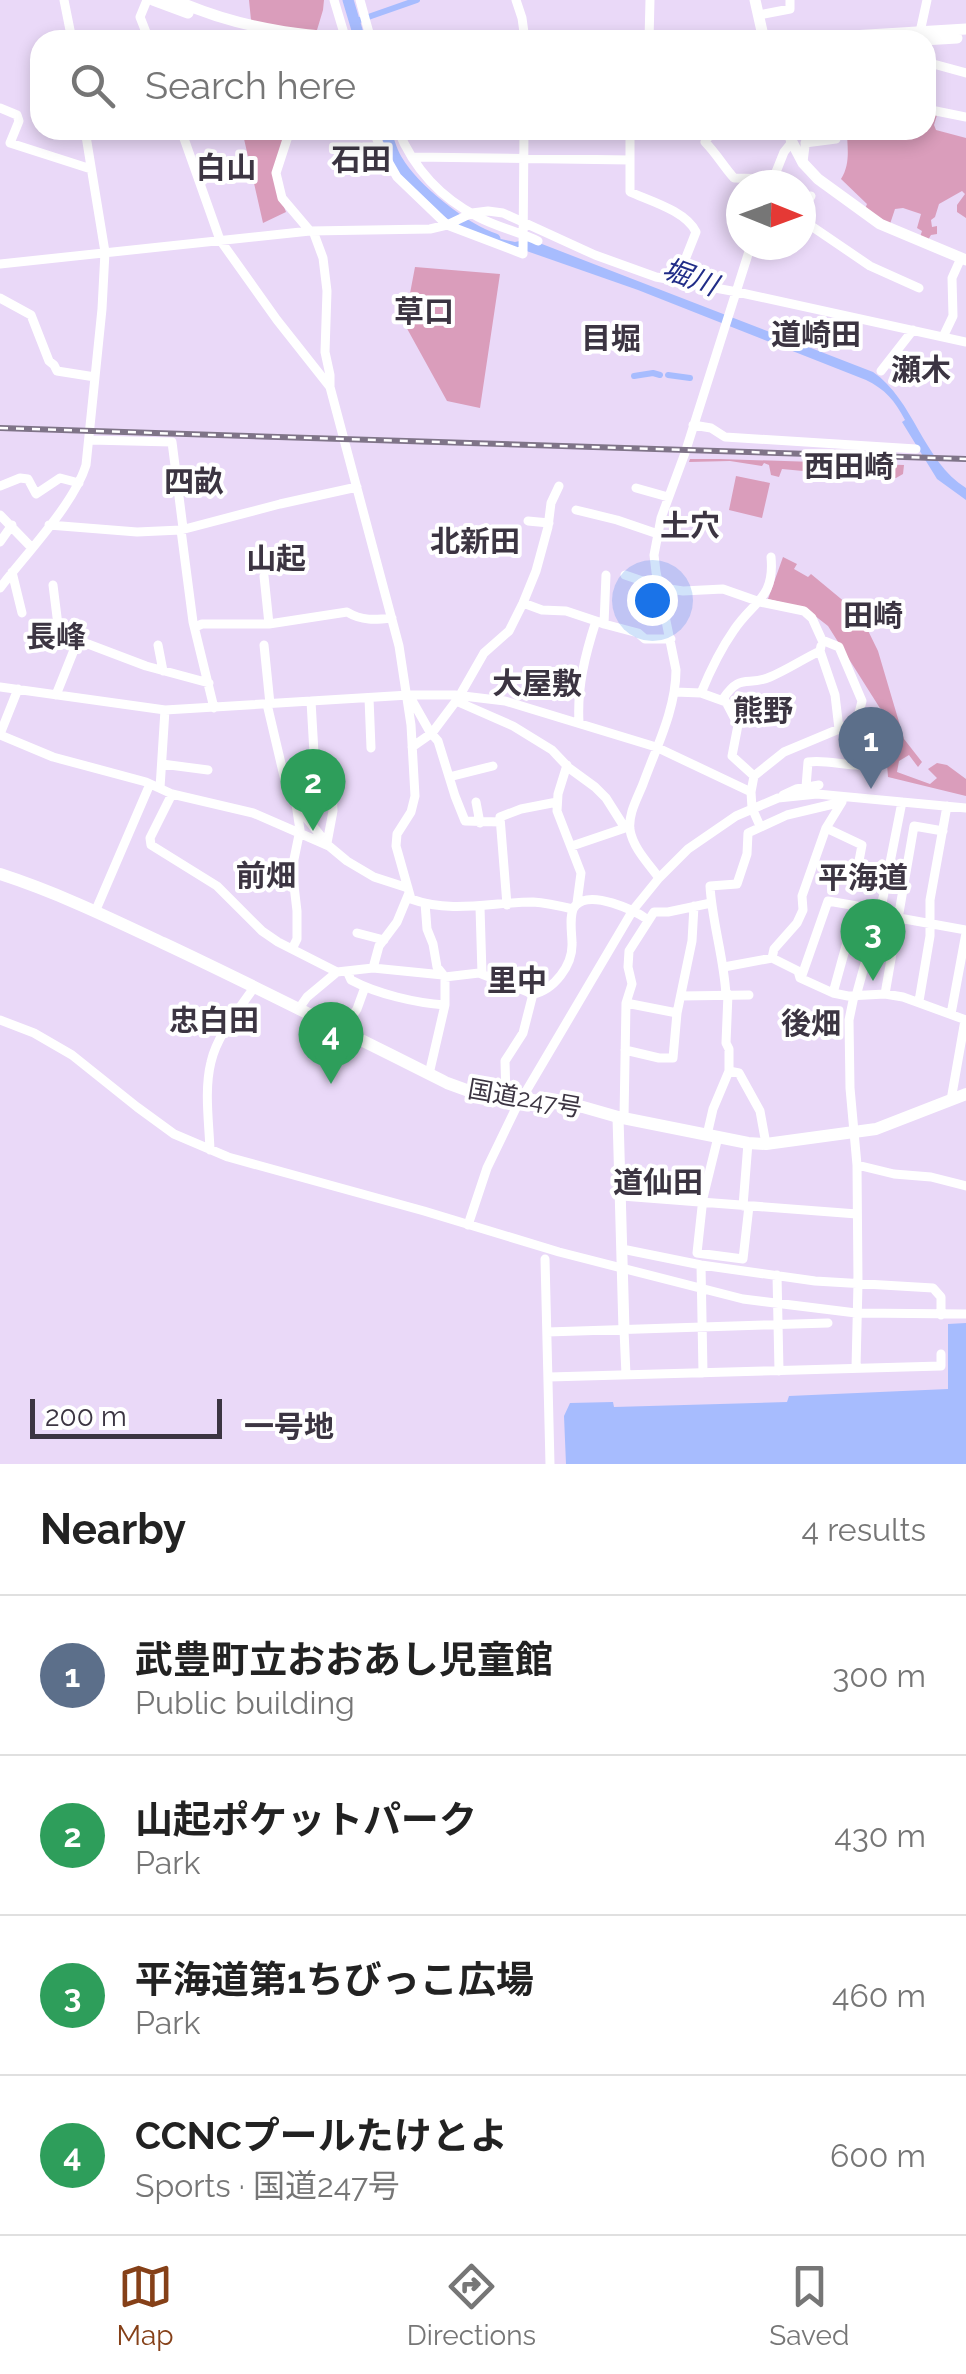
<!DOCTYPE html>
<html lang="en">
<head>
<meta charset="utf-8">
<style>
  :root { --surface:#fff; --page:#f6f6f6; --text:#222; --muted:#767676; --line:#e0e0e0; --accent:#854018 }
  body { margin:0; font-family:Raleway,"Noto Sans JP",sans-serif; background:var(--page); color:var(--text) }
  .compass { position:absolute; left:726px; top:170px; width:90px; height:90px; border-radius:50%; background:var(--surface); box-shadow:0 5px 15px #0003; rotate:91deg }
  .scale { position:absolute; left:30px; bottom:25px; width:192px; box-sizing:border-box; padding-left:10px; border:5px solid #3c3542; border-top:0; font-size:28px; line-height:35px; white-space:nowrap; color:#3c3542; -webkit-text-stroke:8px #fff; paint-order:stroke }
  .you { position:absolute; left:652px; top:600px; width:35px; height:35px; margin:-25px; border:8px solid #fff; border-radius:50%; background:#1a73e8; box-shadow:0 0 0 15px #1a73e833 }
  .badge { display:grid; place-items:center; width:65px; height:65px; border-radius:50%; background:var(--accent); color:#fff; font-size:32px; font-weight:700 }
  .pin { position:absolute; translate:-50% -82px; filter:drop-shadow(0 2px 5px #0008) }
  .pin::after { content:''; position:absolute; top:52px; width:35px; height:30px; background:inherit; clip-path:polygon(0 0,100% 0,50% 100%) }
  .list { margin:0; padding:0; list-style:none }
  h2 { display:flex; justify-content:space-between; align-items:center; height:130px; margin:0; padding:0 40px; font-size:42px }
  h2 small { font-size:32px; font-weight:400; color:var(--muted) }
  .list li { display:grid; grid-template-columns:65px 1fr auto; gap:30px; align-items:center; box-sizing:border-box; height:160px; padding:0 40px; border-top:2px solid var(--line) }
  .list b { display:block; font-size:38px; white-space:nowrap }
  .list p { margin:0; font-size:32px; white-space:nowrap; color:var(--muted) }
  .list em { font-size:32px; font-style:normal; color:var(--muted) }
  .icon { flex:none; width:55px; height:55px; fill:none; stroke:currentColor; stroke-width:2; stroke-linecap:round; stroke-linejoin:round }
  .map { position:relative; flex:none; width:966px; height:1464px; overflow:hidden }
  .search { position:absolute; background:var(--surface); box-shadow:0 5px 15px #0003; left:30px; right:30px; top:30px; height:110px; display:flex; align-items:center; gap:25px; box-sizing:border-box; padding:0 35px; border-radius:30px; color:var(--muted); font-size:38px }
  .sheet { height:770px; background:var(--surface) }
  nav { display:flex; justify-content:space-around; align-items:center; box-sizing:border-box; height:140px; border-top:2px solid var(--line); background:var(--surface); font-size:28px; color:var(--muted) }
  nav a { display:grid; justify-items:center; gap:5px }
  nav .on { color:var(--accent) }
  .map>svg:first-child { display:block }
  .green { fill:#da9dbb }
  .water { fill:#a7bcfe }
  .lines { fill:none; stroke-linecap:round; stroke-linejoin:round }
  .canal { stroke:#a7bcfe; stroke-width:6 }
  .river { stroke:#a7bcfe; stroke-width:11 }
  .minor { stroke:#fff; stroke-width:9 }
  .major { stroke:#fff; stroke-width:11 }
  .highway { stroke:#fff; stroke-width:12 }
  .rail-casing { stroke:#7f7488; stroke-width:6 }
  .rail { stroke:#fff; stroke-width:2.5; stroke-dasharray:8; stroke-linecap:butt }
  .labels { text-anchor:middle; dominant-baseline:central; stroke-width:8; stroke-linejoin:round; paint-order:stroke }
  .street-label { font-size:25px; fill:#3c3542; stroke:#fff }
  .water-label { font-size:28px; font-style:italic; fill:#212d88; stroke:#fff }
  .quarter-label { font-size:30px; font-weight:bold; fill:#3c3542; stroke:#fff }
</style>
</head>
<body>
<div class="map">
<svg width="966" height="1464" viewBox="0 0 966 1464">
  <rect width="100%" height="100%" fill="#ead9f8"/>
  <!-- green -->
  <path class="green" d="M249 0H324L323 10 314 40H253Z
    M926 113 937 115 934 125 936 130 966 138V218L957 212V205L965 194 962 191 939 204 935 217 931 220 932 227 937 226V234L931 235 928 240 920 237 922 231 917 228 921 214 903 208 895 209 890 224 865 209 867 204 841 179C851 163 847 147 847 130H926Z
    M242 130H288L273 178 286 212 263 223Z
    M415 267 500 274 480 408 447 401 399 314 401 304H408Z
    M690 459H720L904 465 903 474 896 478 857 473C844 477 824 473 812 467L803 471 782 469 779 477 771 475 769 465 764 463 762 466 730 461 689 462Z
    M736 476 770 483 762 518 729 510Z
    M783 557 797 564 794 569 808 577 811 574 846 603 857 608 878 651 904 739 922 762 918 767 909 755 899 761 897 772 930 784 937 778 928 769 937 763 947 765 966 779V796L888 777 883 713 828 626 805 608 768 599Z"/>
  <!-- water -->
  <path class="water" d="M478 234 515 242 529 239 873 372C914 400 923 461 966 488V500L937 479 902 422 905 420C895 401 885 389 866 380L638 290Z
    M966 1323V1464H566L564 1416 570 1403 613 1402 614 1407 787 1402 789 1396 948 1389V1324Z"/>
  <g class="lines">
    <!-- canal -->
    <path class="canal" d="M354 22 417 0
      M668 375 690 378
      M634 376 653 373 660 375"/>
    <!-- river -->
    <path class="river" d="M348 0 360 40
      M385 130C389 140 391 151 397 160 414 189 464 229 495 239"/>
    <!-- minor -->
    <path class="minor" d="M64 0 72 40
      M147 0 140 17 149 40
      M334 0 346 40
      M360 0 371 40
      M516 0 522 18 525 40
      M759 15 790 9V0
      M920 32 927 0
      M649 40 650 0
      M926 62 966 73
      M0 108 17 115 19 121 10 143 91 169
      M926 109 966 117
      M181 130 220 240 277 320 330 387
      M290 130 276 173 282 198 310 231
      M373 130 381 149 397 177 447 225 523 254 524 130
      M398 130C414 169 441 198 478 217 497 227 519 232 538 241
      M630 130V192C650 201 686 211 696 232L677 280
      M713 130 705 142C716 153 724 167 734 178L773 179
      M805 143 836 139
      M413 157 630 160
      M803 162 807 130
      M772 182 784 152 792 142
      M801 212 811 196
      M801 219 870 266 919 288
      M313 231 323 258 327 291 325 352 330 375V387L399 646 411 725 415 796 411 812 397 834 396 846 411 899C452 914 492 902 533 902 546 903 560 906 573 909
      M0 264 310 231 430 229 447 225 472 213 488 211 503 213 595 255 656 277 737 292 966 342
      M0 298 31 315 49 361 54 365 57 371 95 377
      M943 337 953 316 952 278 961 258
      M881 371 913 330
      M693 425 711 428 725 437 916 449
      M90 440 172 442 183 528
      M0 486 20 478 28 479 36 494 60 478 79 483
      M636 488 668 497
      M576 510 617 520 658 534
      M0 515 32 548
      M528 521 549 523
      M49 525 137 532 181 530 280 504 357 487
      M181 530 193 622 214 708
      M0 542 12 525
      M12 572 22 613
      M625 575 663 588 683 591 723 589 760 602 804 611 812 618 822 640 839 647 862 701 857 721
      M264 576 269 624
      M53 585 59 633
      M0 588C26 554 74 504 86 465L102 309 105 252 85 130
      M523 603 542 610 566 611 596 621
      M604 624 638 633 645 639H671
      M195 627 202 624H269L347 612C362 621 375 620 392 618
      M42 630 59 633 146 666 209 683
      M158 645 163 671
      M264 645 270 704
      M0 687 165 710 409 695H455L505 701 656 747 751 792 752 808 760 826
      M675 692 701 693 726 702 738 725 732 756 754 776
      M701 693C710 671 720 650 734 630 753 601 775 599 771 557
      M56 695 78 640
      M409 695 430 732 438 741 455 796 465 821 500 822
      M460 695 484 653 509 631 523 603 536 571 548 527 551 503 559 486
      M369 698 371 748
      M723 699C741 672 747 687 770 677 787 670 803 659 820 651L821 646
      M311 701 316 788H332L333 811 327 843
      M456 701 513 726 552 750 569 768 595 787 606 798 625 828H630
      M267 704 287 789 299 809 329 846 347 861 374 877 408 888
      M579 722C577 687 585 655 596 621L604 624 606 575
      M839 729 879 713
      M0 734 18 689
      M0 735 53 757 146 782 172 794 253 813 329 846
      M412 747 432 733 456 701V697
      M162 764 208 770
      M567 765 558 794 557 811 581 873 577 903
      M449 777 493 766
      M806 787 808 762C828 759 846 767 866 765L865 718
      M160 788 165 710
      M751 792 754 776 784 752 839 729 835 695 820 651
      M172 794 150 838 151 845 217 886 262 931 278 942 337 972 373 968 443 975
      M783 795 796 789 819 785
      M476 802 480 823
      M826 828 862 845 856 877
      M572 846 625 828
      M659 878C649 864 633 848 630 830 628 814 637 799 643 784 656 748 676 709 676 670L656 572 654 555 658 534 661 518 685 453 751 245
      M425 903 427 929 433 944 437 967 445 977 479 973 533 994C554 990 573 965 572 943 572 933 568 912 576 905 591 890 635 910 648 920
      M507 905 500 817 521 809 557 802
      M480 907 482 974
      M95 912 150 784
      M899 918 966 930
      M357 933 384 940
      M292 949 297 939V911L292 869 300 830 296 804
      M724 967 772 958 798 971 800 978 833 993 848 996 885 994 903 997 966 1020
      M373 968 379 946 397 922 409 893
      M347 971 351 980C377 994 416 1003 445 1005
      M801 978 828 901 857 906 833 993
      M885 994 914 826 943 831
      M726 995C724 958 712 922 710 886L737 884 747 854 748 833 787 815 842 802 826 828 802 896 803 910 797 923 774 949 772 958
      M681 996 749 995
      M854 996 849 1020 850 1088 857 1165 858 1283 856 1368
      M856 996 883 898 902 802
      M919 1001 930 936V900L947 806
      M626 1003 677 1013
      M300 1007 307 997 337 972
      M951 1014 966 933
      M0 1020 34 1033 72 1055 137 1107 174 1134 228 1157 424 1211 559 1252 743 1299 856 1313 966 1314
      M343 1030 357 1009 365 987
      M625 1050 659 1058H673L677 1013 692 941 694 906
      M729 1071 739 1073 760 1111 766 1144
      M429 1074 445 1005V977
      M506 1097 505 1061 523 1033 533 994
      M951 1100 965 1020
      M624 1118 626 1003 632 984 628 967 629 951 654 912H668L711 903
      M707 1135 713 1109 729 1071V1049L726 1043 728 994
      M718 1137 703 1198 697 1253 743 1259 749 1206
      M210 1150C209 1122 204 1090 211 1062 217 1035 240 1008 255 986
      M857 1165 894 1174 931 1177 966 1186
      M622 1196 857 1214
      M743 1206 748 1143
      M468 1225 487 1168 515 1110 633 910 659 878 688 849 736 816 778 798 817 794 966 808
      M622 1249 701 1265 815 1281 933 1288 941 1297V1315
      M545 1259 550 1464
      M701 1265 703 1373
      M777 1275 779 1371
      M624 1330 626 1375
      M547 1332 828 1323
      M549 1377 941 1366V1354"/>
    <!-- major -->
    <path class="major" d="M153 0 188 13
      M175 0C249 33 318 38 398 40
      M755 0 764 40
      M786 40 966 29
      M923 40 957 38
      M788 130 792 142 803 163 818 179 880 224 966 260
      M618 1117 624 1330"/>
    <!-- highway -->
    <path class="highway" d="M0 874C56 892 110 918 163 943 259 988 353 1036 447 1083L469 1091 583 1107 618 1117 748 1143 766 1144 876 1129 966 1094"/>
    <defs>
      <path id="rail" d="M0 428 966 459"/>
    </defs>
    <!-- rail casing -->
    <use href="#rail" class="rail-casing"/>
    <!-- rail -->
    <use href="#rail" class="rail"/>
  </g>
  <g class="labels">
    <!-- street labels -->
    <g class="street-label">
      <text transform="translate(525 1098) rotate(10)">国道247号</text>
    </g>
    <!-- water labels -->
    <g class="water-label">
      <text transform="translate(690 277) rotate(20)">堀川</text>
    </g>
    <!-- quarter labels -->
    <g class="quarter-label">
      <text x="361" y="159">石田</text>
      <text x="226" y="167">白山</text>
      <text x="424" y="311">草口</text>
      <text x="816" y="334">道崎田</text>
      <text x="611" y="338">目堀</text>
      <text x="921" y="369">瀬木</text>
      <text x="849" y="466">西田崎</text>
      <text x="194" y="481">四畝</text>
      <text x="690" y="525">土穴</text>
      <text x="475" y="541">北新田</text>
      <text x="276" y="558">山起</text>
      <text x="873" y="615">田崎</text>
      <text x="56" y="636">長峰</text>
      <text x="537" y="683">大屋敷</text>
      <text x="763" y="710">熊野</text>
      <text x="266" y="875">前畑</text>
      <text x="863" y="877">平海道</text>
      <text x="517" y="980">里中</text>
      <text x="214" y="1020">忠白田</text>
      <text x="811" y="1023">後畑</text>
      <text x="658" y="1182">道仙田</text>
      <text x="289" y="1426">一号地</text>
    </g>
  </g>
</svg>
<svg class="compass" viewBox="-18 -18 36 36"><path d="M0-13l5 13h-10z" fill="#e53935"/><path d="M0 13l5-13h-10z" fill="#767676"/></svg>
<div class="scale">200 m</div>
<div class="you"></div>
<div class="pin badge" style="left:871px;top:789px;background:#5c6f8a">1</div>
<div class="pin badge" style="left:313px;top:831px;background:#2e9e5b">2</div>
<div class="pin badge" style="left:873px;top:981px;background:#2e9e5b">3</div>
<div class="pin badge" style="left:331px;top:1084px;background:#2e9e5b">4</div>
<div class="search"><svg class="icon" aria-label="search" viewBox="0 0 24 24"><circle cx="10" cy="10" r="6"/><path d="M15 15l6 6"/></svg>Search here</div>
</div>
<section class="sheet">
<h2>Nearby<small>4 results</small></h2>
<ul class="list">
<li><span class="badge" style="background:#5c6f8a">1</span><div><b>武豊町立おおあし児童館</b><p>Public building</p></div><em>300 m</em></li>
<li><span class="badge" style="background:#2e9e5b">2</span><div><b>山起ポケットパーク</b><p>Park</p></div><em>430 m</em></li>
<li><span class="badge" style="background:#2e9e5b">3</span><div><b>平海道第1ちびっこ広場</b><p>Park</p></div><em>460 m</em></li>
<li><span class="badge" style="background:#2e9e5b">4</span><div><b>CCNCプールたけとよ</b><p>Sports · 国道247号</p></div><em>600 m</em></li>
</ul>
</section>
<nav>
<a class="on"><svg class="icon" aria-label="map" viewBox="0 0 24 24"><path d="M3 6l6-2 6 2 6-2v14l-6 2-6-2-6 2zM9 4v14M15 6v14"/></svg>Map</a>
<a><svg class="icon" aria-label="directions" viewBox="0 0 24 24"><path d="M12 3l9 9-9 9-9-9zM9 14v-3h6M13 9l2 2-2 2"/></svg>Directions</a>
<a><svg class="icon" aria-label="saved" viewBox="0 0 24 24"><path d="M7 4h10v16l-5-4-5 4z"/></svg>Saved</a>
</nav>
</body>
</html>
